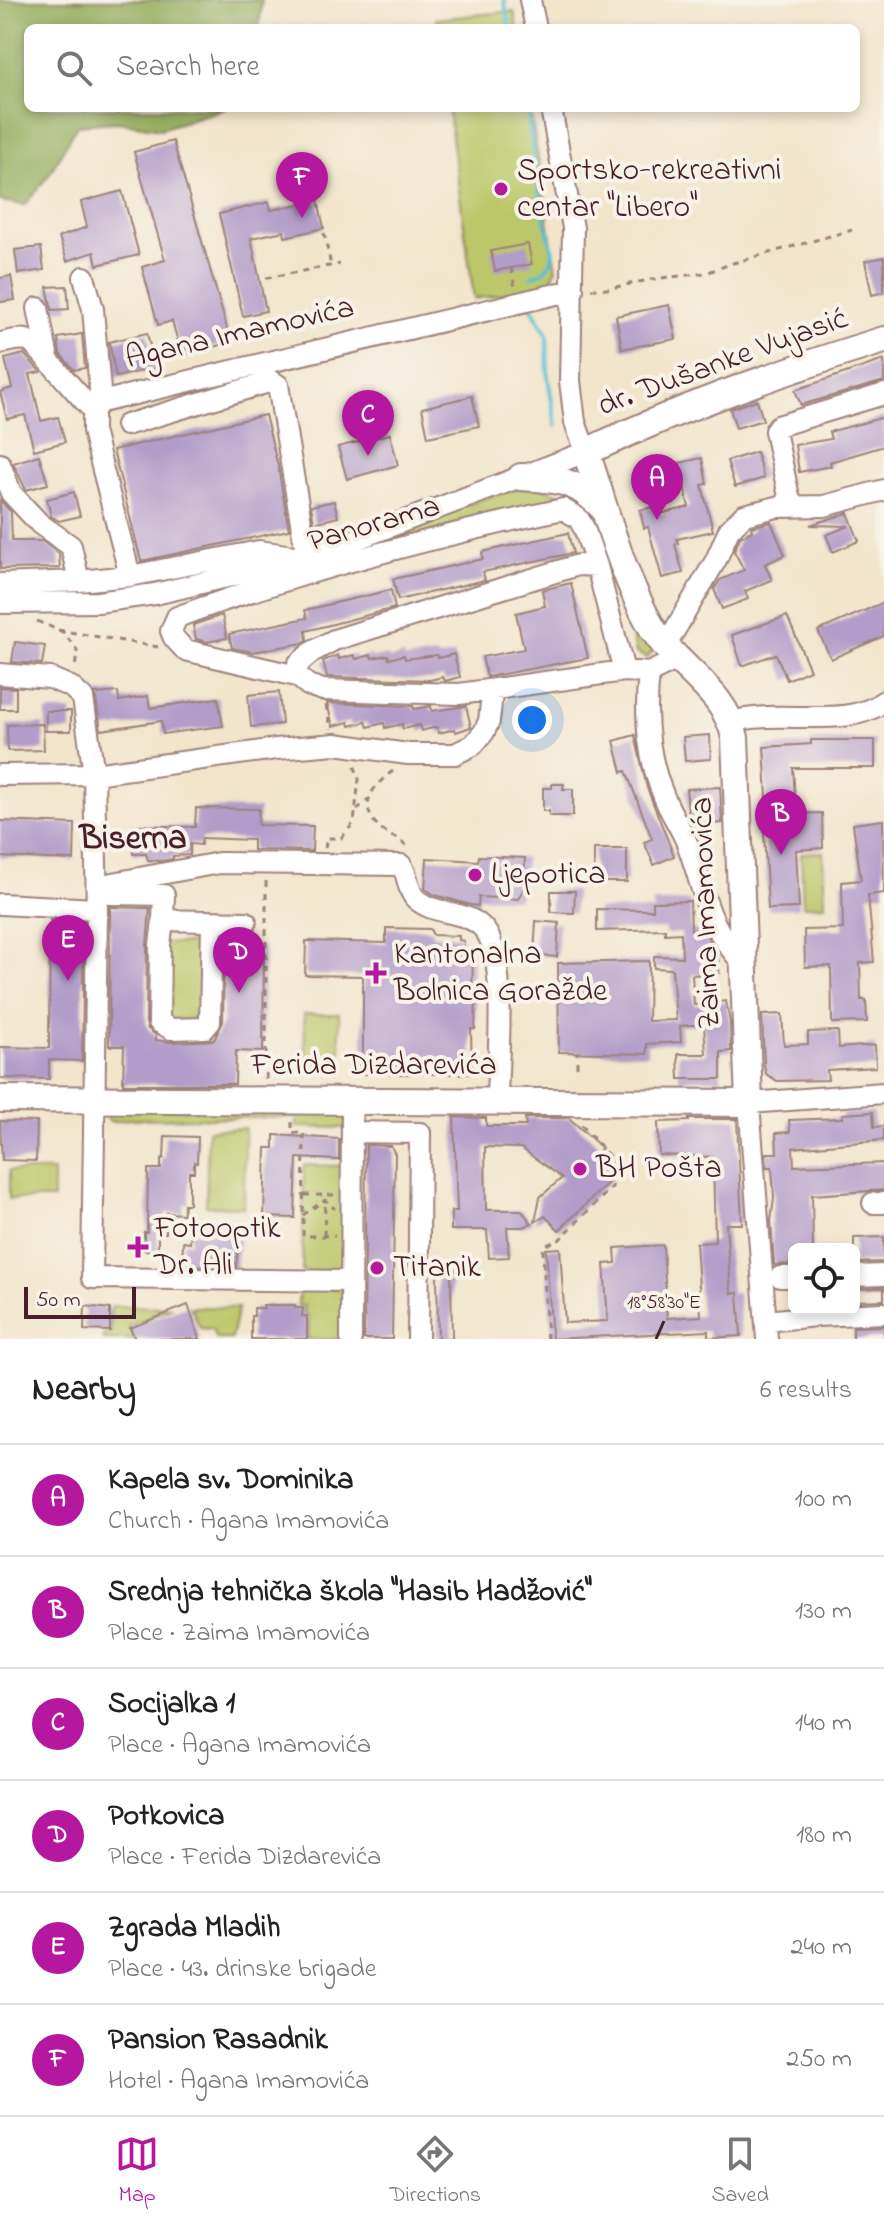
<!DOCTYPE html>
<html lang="en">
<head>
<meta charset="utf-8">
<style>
  :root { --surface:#fff; --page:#f2f2f2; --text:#222; --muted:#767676; --line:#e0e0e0; --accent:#b5179e }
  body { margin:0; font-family:"Indie Flower",sans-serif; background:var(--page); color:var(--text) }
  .controls { position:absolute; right:24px; bottom:24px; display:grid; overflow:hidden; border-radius:12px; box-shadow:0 4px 12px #0003 }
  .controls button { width:72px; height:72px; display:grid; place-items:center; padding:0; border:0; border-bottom:2px solid var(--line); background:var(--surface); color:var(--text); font:40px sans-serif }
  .scale { position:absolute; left:24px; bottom:20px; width:112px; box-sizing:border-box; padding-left:8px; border:4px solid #4a1f2b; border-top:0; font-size:22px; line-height:28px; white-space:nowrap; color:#4a1f2b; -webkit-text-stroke:6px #f7f3e8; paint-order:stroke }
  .you { position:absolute; left:532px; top:720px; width:28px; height:28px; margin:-20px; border:6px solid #fff; border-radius:50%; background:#1a73e8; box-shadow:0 0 0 12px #1a73e833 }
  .badge { display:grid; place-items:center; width:52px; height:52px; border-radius:50%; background:var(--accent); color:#fff; font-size:26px; font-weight:700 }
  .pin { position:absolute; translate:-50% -66px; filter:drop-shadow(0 2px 4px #0008) }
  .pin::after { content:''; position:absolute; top:42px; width:28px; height:24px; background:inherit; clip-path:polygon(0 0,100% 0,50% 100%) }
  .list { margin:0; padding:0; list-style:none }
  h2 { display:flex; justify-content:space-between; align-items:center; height:104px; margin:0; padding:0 32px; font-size:34px }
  h2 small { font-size:26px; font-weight:400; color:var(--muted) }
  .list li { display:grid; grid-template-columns:52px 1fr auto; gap:24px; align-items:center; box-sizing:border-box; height:112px; padding:0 32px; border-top:2px solid var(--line) }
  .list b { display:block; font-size:30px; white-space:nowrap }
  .list p { margin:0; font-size:26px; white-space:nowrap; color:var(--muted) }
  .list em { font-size:26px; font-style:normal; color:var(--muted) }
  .icon { flex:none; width:44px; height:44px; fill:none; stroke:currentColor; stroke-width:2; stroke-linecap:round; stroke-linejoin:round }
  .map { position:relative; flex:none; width:884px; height:1339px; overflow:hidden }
  .search { position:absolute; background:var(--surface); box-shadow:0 4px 12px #0003; left:24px; right:24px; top:24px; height:88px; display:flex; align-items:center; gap:20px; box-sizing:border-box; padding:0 28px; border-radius:12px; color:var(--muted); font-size:30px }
  .sheet { height:776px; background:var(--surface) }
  nav { display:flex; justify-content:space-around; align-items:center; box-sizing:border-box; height:112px; border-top:2px solid var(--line); background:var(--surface); font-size:22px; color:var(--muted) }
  nav a { display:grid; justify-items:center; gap:4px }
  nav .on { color:var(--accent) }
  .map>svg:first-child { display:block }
  .green { fill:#bbc769; stroke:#82734a; stroke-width:2 }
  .forest { fill:#94ac5d; stroke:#6f6644; stroke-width:2 }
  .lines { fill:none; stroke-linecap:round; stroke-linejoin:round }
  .stream { stroke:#56c0d1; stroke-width:4 }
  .building { fill:#b39cc9 }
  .minor-casing { stroke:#9e827c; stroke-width:24 }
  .major-casing { stroke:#9e827c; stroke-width:30 }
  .path { stroke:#9e827c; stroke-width:3; stroke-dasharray:6 6; stroke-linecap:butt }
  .minor { stroke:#fff; stroke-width:20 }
  .major { stroke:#fff; stroke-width:26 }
  .ticks { fill:none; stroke:#4a1f2b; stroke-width:3 }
  .poi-dot { fill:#b5179e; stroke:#f7f3e8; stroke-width:3 }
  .labels { text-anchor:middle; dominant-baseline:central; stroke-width:8; stroke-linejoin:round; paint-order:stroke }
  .poi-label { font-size:32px; fill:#4a1f2b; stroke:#f7f3e8; text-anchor:start }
  .street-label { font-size:32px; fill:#4a1f2b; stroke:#f7f3e8 }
  .neighbourhood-label { font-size:34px; font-weight:bold; fill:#4a1f2b; stroke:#f7f3e8 }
  .ticks-label { font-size:20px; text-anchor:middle; fill:#4a1f2b; stroke:#f7f3e8; stroke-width:8; stroke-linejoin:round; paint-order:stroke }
</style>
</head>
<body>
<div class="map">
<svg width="884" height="1339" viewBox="0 0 884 1339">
  <rect width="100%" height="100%" fill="#f7f3e8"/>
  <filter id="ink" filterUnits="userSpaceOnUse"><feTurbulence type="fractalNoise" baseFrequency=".0125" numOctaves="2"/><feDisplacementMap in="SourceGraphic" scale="16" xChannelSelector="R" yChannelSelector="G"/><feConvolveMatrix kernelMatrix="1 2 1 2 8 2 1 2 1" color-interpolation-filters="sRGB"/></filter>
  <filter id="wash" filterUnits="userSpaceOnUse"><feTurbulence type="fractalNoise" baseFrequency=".006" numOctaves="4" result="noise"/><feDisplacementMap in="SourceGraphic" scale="32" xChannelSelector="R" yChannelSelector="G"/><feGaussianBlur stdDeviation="1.8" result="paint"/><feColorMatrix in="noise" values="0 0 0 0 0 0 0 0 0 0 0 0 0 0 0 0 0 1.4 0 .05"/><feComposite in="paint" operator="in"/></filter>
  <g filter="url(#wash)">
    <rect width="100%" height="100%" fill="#f2e5cc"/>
    <!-- green -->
    <path class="green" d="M514 11 517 28H437L436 19Z
      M448 108H530L556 269 549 286 474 299Z
      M538 487 586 502 653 651 647 658 636 653 625 601 576 501 519 511 410 538 407 526 512 489Z
      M823 852 825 905 803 906 801 853Z
      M162 943 208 944 207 1020 161 1019Z
      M304 1014H339L341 1072H306Z
      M111 1108 340 1110 346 1115V1128L297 1127V1117L129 1119 112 1122 106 1118Z
      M245 1128 244 1207 206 1206 208 1130Z
      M304 1165 345 1166 344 1267 340 1271 302 1272Z
      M9 1171H53V1199H9Z
      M299 1287 348 1289 347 1339H308L309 1316 304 1313V1306H298Z
      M111 1306 172 1307 129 1326 134 1339H106L103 1338 104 1334 111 1333Z
      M191 1307 238 1308 231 1339H216L212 1329 200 1328Z"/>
    <!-- forest -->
    <path class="forest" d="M0 0H262L259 28H28V108H227L161 129 117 122 77 125 49 175 25 205 0 201Z"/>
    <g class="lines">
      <!-- stream -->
      <path class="stream" d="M504 0 510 28
        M527 108 542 210 553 252 551 262 544 271 531 277
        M530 305 547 334 548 377 556 426"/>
    </g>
    <g id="blocks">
      <!-- building -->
      <path class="building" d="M173 141 231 342 182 356 172 321 158 325 142 267 165 260 134 152Z
        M122 191 139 255 97 265 94 252 67 261 59 237 87 227 81 202Z
        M318 200 324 228 285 237 284 231 251 238 266 311 243 316 219 214 269 202 271 210Z
        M528 244 532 264 495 271 491 251Z
        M41 247 44 270 18 274 15 250Z
        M884 257V292L872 295 865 261Z
        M11 276 15 300 0 302V278Z
        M67 286 69 309 52 310 47 287Z
        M669 305 676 339 622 349 616 316Z
        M147 333 155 368 116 377 109 342Z
        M82 334 85 368 74 370 60 354 58 338Z
        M24 354 39 370 40 372 30 374 41 421 58 417 65 442 34 450 25 415 7 419 0 392 12 388 5 359Z
        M884 360V381L801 405 795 390Z
        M472 396 479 426 428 437 422 408Z
        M757 400 763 420 736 428 730 409Z
        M265 415 278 466 289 530 141 561 113 450Z
        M884 417V446L830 462 831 466 799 472 795 445 831 439 829 432Z
        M390 434 398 465 347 479 338 447Z
        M756 452 764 478 735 487 727 461Z
        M39 455 48 484 26 490 13 463Z
        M702 458 707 484 702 485 713 531 677 539 678 543 675 544 683 573 662 578 648 527 644 528 640 510 658 506 660 514 689 507 679 463Z
        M74 492 80 516 59 521 51 516 47 499Z
        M0 500 11 512 12 541H42L59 554 60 568 0 569Z
        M334 501 338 517 314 523 311 506Z
        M848 513 859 541 833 552 826 535 849 526 810 525Z
        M771 522 785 555 765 564 772 580 745 591 748 599 722 609 714 589 720 580 744 570 734 551 740 537 752 531 751 527Z
        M568 533 573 553 483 572 485 580 398 600 393 579 483 559 482 552Z
        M571 583 588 658 487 677 482 657 524 649 516 613 545 606 542 590Z
        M391 590 395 608 306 631 307 640 303 643 253 652 232 648 229 634 307 618 305 610Z
        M884 602V636L831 659 818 631Z
        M222 615 227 638 207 642 196 639 193 625Z
        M787 616 810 670 787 680 776 654 742 666 732 635Z
        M15 642 45 646 42 664 12 662Z
        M454 654 460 677 445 681 443 677 430 680 327 677 323 661 338 655 339 659 354 655 356 659 371 655 372 658 388 655 389 659 404 655 405 659 437 655 438 658Z
        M0 687 16 688V709H0Z
        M118 692 119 701 148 696 150 708 218 698 223 726 163 734 161 721 101 730 95 694Z
        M279 692 282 724 251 727 248 695Z
        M327 703 413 706 414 709 431 706 432 711 466 706 471 727 456 732 455 729 439 733 437 727 421 731 419 725 403 729 402 724 385 728 384 723 368 727 366 722 350 726 349 722 333 726Z
        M46 711H71V731H46Z
        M43 724 44 750 8 751 7 725Z
        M635 735 647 788 674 856 654 865 644 842 652 839 626 771 622 772 614 741Z
        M710 735 711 759 685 761 683 737Z
        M811 740H875V768H793L796 814 822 813 823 848 796 850 799 908 768 909 763 813H768L764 747 811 744Z
        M552 784H564L563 789H573V816H549V811H543V788H552Z
        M720 787 722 823 693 825 689 817 686 789Z
        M196 808 259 809 258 825 313 826 312 851 253 850V840L202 838 201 845 190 844V855L173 856V859L161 861 148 860 146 854H133V825L195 827Z
        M883 820 884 893 868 895 874 962 860 963 861 1000H866L867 1022 832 1023 831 966 805 967 804 930 843 929 842 882 861 880 853 824Z
        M0 821 75 824 74 860 0 857Z
        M594 849H627V882H594Z
        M479 856 525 858 524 888 518 899 479 897 478 906 471 905 435 895 425 889 427 858 478 861Z
        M551 891H575L574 913 551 912Z
        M690 901 691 930H704L710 942 711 956 718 955 719 973 692 975 694 1005 726 1001 730 1022 731 1051 721 1052V1079H679L678 1054H706L704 1024 680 1026 681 1042 647 1044V1054L559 1052 558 963 649 961 648 1021 676 1020 672 969 654 968V956L682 957 681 933 665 934V929L597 931V909L653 910V902Z
        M110 907 150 908 147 945 146 1022 148 1029 156 1035V1040L171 1042 214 1040 223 1022 224 947H264L263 1052 236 1051 235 1084H123L124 1046H109Z
        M50 920 84 921 82 1061 49 1060V1079L0 1078V1047L49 1048Z
        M536 921 559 923 557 957 534 955Z
        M386 928 430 929 433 935 459 936V940L464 941 463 953H473L472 996H476L475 1029H471L472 1074H363V976L305 975 306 941 386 943Z
        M782 1014 784 1045 808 1044V1032L838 1031 839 1048 875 1045 876 1067 827 1070 828 1080 777 1081 766 1074 764 1065 762 1015Z
        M873 1112 874 1127 884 1126V1140L793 1148 794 1166 884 1163V1190L812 1195 813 1249H794V1264L774 1265 771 1221 774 1198 772 1167H767L766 1153H777L776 1133 790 1132 789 1120 842 1118V1114Z
        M454 1117 486 1118V1126H526L525 1118H569L602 1148 598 1152 610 1166V1181L559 1230 545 1216 535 1222 540 1197 562 1178 521 1148 485 1147 486 1210H521L532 1223 524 1227H507L509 1257 489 1258 487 1230H451V1211H457Z
        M689 1119H737L742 1224H726L731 1293H738L741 1336 708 1338V1331L552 1339 546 1249 560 1248 565 1323 608 1321 604 1264 616 1263 615 1248 663 1245 667 1318 701 1316 696 1243 715 1242 713 1157 659 1155 658 1122 689 1121Z
        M0 1121 37 1122 36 1161 2 1160Z
        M274 1135 339 1139V1160L297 1158 295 1218 264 1217 266 1148H274Z
        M165 1136 198 1137 197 1163 194 1162V1172H189V1204H184L183 1214 166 1213V1233H158V1251L144 1250V1232H147L148 1169H161V1159L164 1158Z
        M366 1145 391 1146 395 1154 392 1339H364Z
        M191 1232 240 1234 236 1267 182 1266 183 1242 190 1243Z
        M884 1237V1262L854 1263V1238Z
        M437 1273 451 1274 452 1339H438Z
        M884 1288V1300L854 1301V1289Z
        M188 1305 200 1339H135L130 1328Z
        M263 1305H295V1308H303L302 1316H307V1339H251V1316H254V1308H264Z
        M85 1306 110 1309V1331L84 1330Z
        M884 1326V1339H853V1327Z"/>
    </g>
  </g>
  <g filter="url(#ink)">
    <use href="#blocks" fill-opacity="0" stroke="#9e827c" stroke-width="2"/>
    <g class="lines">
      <defs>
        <path id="minor" d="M530 0 536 28
          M84 277 93 309 101 402
          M38 308 48 359
          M0 343C8 342 18 338 26 340 35 342 80 398 93 410
          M0 464 11 493 40 524 71 546 79 581
          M791 506 775 431 778 426 884 394
          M130 576 93 431V410L101 402 573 290
          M0 584 79 581 130 576 259 551 307 558 278 385 272 381 126 425
          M0 603 98 602 155 594 307 558 586 452 575 422 570 381 573 228 551 108
          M666 645 716 560 729 530 744 515 777 507 824 506 884 490
          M624 671 597 566 584 528 578 518 563 509C432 537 302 571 177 617L171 631 174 638 185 650 297 676 308 685 323 690 459 694 624 671 649 673 678 659
          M649 673C644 717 647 758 665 799 671 814 681 828 687 843 705 891 705 923 743 963
          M0 674 50 678 71 687 83 698 94 774 97 909 92 1278 351 1281
          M297 676 298 664 312 652 334 640 578 565 597 566
          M732 722C778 708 849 730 884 701
          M0 775 94 774 276 749 335 744 408 754H455L473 745 484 732 489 721 492 694 497 689
          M97 886 219 863 401 865C409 874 406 888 415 898 433 916 464 909 482 927 509 953 497 1063 497 1101
          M104 890 110 894 164 895 163 920 246 922
          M0 904 97 909
          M163 920 160 945 159 1022 171 1029 205 1028 210 1022 212 922
          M352 1132 420 1133 418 1339
          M873 1203H884
          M854 1276 884 1275
          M780 1277H794
          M766 1321 816 1316 884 1313
          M351 1339 352 1100
          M767 1339 749 1103 884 1093"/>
        <path id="major" d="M521 477C558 479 577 480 604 509
          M0 1099 749 1103 735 738C726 690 675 667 651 626 620 571 606 510 586 452 682 407 782 371 884 340"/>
      </defs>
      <!-- minor casing -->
      <use href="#minor" class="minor-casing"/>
      <!-- major casing -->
      <use href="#major" class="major-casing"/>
      <!-- path -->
      <path class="path" d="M324 233 331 266
        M511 268 515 287
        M266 278 340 264
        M591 289H607L653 279 706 273 733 263 852 230
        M37 621 63 632 77 650 75 671
        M58 630 158 647
        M326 705 331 729
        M393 771C372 786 356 807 381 829 389 837 401 838 407 847
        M357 810 368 799
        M325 848 327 838H341L354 823 359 779 354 764
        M577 1067V1053
        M266 1079V879
        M292 1122V1133H304L303 1236H335
        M304 1195H336
        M303 1215 325 1200 335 1209
        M324 1236 325 1200
        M547 1339 543 1251 546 1245 559 1240 612 1187 615 1173 613 1161 580 1123"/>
      <!-- minor -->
      <use href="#minor" class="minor"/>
      <!-- major -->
      <use href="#major" class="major"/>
    </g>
  </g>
  <!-- ticks -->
  <path class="ticks" d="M656 1339 664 1321"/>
  <!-- markers -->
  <g class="poi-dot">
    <circle cx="501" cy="189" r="8"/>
    <circle cx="475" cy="875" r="8"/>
    <path d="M372 961h8v8h8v8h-8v8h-8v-8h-8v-8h8z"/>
    <circle cx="580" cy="1169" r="8"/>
    <path d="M134 1235h8v8h8v8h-8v8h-8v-8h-8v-8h8z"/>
    <circle cx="377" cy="1268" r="8"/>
  </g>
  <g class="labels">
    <!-- poi labels -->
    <g class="poi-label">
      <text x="517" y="171">Sportsko-rekreativni<tspan x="517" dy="37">centar "Libero"</tspan></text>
      <text x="491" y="875">Ljepotica</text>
      <text x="394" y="955">Kantonalna<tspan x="394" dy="37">Bolnica Goražde</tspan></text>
      <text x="596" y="1169">BH Pošta</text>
      <text x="154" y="1229">Fotooptik<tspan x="154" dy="37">Dr. Ali</tspan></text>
      <text x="393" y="1268">Titanik</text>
    </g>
    <!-- street labels -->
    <g class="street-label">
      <text transform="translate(240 334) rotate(-13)">Agana Imamovića</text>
      <text transform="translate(723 363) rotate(-20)">dr. Dušanke Vujasić</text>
      <text transform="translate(374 525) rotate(-16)">Panorama</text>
      <text transform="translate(707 913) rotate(-92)">Zaima Imamovića</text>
      <text x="374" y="1066">Ferida Dizdarevića</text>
    </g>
    <!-- neighbourhood labels -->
    <g class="neighbourhood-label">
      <text x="133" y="840">Biserna</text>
    </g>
  </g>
  <g class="ticks-label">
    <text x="664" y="1308">18°58'30"E</text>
  </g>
</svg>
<div class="controls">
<button><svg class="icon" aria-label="locate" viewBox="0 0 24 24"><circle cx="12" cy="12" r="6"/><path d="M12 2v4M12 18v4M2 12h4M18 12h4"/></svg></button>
</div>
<div class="scale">50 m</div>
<div class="you"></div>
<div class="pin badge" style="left:657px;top:520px">A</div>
<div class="pin badge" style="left:781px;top:855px">B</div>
<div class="pin badge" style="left:368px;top:456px">C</div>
<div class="pin badge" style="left:239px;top:993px">D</div>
<div class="pin badge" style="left:68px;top:981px">E</div>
<div class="pin badge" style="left:302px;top:218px">F</div>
<div class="search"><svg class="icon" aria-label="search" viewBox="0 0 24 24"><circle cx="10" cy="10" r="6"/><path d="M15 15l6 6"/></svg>Search here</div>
</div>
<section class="sheet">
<h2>Nearby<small>6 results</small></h2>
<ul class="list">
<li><span class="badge">A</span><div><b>Kapela sv. Dominika</b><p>Church · Agana Imamovića</p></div><em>100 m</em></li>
<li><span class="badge">B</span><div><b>Srednja tehnička škola &quot;Hasib Hadžović&quot;</b><p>Place · Zaima Imamovića</p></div><em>130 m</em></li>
<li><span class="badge">C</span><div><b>Socijalka 1</b><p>Place · Agana Imamovića</p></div><em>140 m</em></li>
<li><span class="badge">D</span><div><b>Potkovica</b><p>Place · Ferida Dizdarevića</p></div><em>180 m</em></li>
<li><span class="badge">E</span><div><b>Zgrada Mladih</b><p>Place · 43. drinske brigade</p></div><em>240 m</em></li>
<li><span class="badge">F</span><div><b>Pansion Rasadnik</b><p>Hotel · Agana Imamovića</p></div><em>250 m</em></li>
</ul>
</section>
<nav>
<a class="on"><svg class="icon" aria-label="map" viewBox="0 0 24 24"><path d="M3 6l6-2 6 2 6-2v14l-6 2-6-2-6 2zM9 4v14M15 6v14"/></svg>Map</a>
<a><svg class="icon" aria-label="directions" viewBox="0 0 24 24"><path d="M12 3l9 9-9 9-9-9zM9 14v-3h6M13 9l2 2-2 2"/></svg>Directions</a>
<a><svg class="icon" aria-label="saved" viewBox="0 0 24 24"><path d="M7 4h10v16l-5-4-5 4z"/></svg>Saved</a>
</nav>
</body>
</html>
